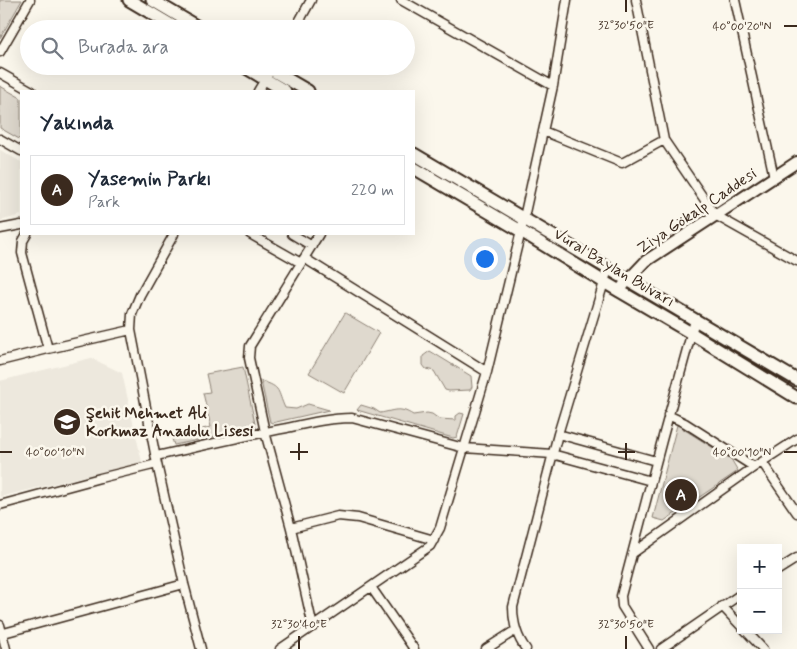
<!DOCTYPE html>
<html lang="tr">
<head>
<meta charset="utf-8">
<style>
  :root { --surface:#fff; --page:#f2f2f3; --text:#1f2937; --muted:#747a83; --line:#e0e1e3; --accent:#3b2a1e }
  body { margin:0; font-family:Mynerve,sans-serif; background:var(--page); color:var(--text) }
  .controls { position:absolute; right:15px; bottom:15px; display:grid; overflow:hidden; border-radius:0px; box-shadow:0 5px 20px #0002 }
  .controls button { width:45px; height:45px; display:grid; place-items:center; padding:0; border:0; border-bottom:1px solid var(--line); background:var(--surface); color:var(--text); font:25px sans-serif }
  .you { position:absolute; left:484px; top:258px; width:18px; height:18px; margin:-12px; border:4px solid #fff; border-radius:50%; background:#1a73e8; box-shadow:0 0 0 8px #1a73e833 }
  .badge { display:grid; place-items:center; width:32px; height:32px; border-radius:50%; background:var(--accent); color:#fff; font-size:16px; font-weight:700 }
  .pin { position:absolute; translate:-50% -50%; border:2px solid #fff; box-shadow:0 1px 5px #0006 }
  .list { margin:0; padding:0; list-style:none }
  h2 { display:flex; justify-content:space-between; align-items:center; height:65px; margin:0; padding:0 20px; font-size:21px }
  h2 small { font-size:16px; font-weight:400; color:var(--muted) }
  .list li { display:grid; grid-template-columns:32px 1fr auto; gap:15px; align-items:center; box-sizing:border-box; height:70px; margin:0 10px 10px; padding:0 10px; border:1px solid var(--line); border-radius:0px }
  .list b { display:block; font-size:19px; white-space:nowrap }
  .list p { margin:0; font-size:16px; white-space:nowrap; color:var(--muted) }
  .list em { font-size:16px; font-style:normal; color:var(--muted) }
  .icon { flex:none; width:28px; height:28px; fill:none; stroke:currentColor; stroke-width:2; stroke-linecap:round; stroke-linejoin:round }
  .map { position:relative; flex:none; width:797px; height:649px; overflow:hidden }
  .search { position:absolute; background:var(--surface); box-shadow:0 5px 20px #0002; left:20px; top:20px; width:395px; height:55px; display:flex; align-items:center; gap:12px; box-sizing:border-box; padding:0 18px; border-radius:28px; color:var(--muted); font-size:19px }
  .panel { position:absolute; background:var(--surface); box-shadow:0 5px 20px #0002; left:20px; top:90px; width:395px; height:145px; border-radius:0px }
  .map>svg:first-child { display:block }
  .built { fill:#ede8dd }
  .green { fill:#dfd9ce; stroke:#8d8276 }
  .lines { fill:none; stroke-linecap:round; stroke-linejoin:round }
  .minor-casing { stroke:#3b2a1e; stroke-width:11 }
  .tertiary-casing { stroke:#3b2a1e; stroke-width:14 }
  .secondary-casing { stroke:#3b2a1e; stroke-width:15 }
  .minor { stroke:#fbf7ec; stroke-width:8 }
  .tertiary { stroke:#fbf7ec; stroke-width:10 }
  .secondary { stroke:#fbf7ec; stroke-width:11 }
  .ticks { fill:none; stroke:#3b2a1e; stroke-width:2 }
  .labels { text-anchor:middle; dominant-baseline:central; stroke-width:5; stroke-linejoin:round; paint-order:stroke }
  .street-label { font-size:16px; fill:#3b2a1e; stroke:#fbf7ec }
  .poi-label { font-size:16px; font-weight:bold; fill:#3b2a1e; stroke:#fbf7ec; text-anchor:start }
  .ticks-label { font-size:12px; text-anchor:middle; fill:#3b2a1e; stroke:#fbf7ec; stroke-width:5; stroke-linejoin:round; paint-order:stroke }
</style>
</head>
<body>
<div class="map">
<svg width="797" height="649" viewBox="0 0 797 649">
  <rect width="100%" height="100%" fill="#fbf7ec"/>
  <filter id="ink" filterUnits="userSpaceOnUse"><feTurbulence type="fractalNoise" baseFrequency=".02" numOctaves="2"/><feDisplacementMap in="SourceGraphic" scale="10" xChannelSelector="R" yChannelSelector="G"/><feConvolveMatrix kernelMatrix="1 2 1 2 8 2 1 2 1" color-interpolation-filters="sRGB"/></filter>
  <g filter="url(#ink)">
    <!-- built -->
    <path class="built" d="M0 150 21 162V215L0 221Z
      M91 358 122 373 142 462 0 497V381Z"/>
    <!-- green -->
    <path class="green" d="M0 0H22L0 38Z
      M0 86 21 98V140L0 128Z
      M345 313 379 333 344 393 309 373Z
      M430 351 471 376 472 387 470 390 449 391 445 390 434 371 426 369 423 365V356Z
      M243 367 256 428 174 445 172 439 190 435 189 432 211 427 203 393 210 392 206 374Z
      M261 381C282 387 277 391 285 408L296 409 308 404 329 410 272 423 270 422Z
      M361 405 374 409 380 413C394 411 399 406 413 415L427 413 432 414 439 419 456 420V416L460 413 464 414 457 437 453 438 357 410Z
      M677 425 731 459 738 471 664 521 653 518Z"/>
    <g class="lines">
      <defs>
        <path id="minor" d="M401 0 553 86
          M636 0 664 140
          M735 0 774 177
          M295 29 311 0
          M0 52 30 0
          M0 73 32 91
          M258 91 267 76
          M543 131 622 163 664 140 715 215 797 261
          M0 139 21 151
          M0 229 21 225
          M27 234 23 241 22 253 48 349
          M174 234 140 295 132 314 131 330 157 464 184 584 201 649
          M250 234 301 263
          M292 234 312 246
          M304 258 487 372
          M0 361 48 349 131 330
          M668 415 685 423 754 467
          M558 434 656 461
          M156 456C199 447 243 436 287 428 309 423 330 418 352 418L464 448 552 454 651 481
          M762 462 797 513
          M0 505 100 478 157 464
          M291 528 338 516 358 518 434 540
          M633 553 754 467 797 439
          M778 570 797 558
          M371 587 414 649
          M722 606 741 626
          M0 625 6 649
          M313 627 291 528 265 432 249 358 250 346 319 234
          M745 630 763 649
          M0 634 184 584
          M280 649 430 546 440 528 487 372 521 231 553 86 567 0
          M486 649 516 630
          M526 649C516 636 513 623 513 607L558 434 608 269
          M649 649 622 606 621 596 662 440 695 320
          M661 649 741 594"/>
        <path id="tertiary" d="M619 291 628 280 646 261 797 162"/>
        <path id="secondary" d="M129 0 178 29
          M152 0 201 29
          M243 66 285 91
          M265 66 308 91
          M414 154 797 380
          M414 168 521 231 604 282 691 333 797 398"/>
      </defs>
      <!-- minor casing -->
      <use href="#minor" class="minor-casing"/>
      <!-- tertiary casing -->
      <use href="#tertiary" class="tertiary-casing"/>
      <!-- secondary casing -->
      <use href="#secondary" class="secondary-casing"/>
      <!-- minor -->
      <use href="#minor" class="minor"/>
      <!-- tertiary -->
      <use href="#tertiary" class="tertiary"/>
      <!-- secondary -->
      <use href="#secondary" class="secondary"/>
    </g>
  </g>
  <!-- ticks -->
  <path class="ticks" d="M626 0V12M784 26H797M299 443V460M626 443V460M0 452H12M290 452H308M618 452H635M784 452H797M299 636V649M626 636V649"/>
  <!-- icons -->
  <defs>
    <symbol id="school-disc" viewBox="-11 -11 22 22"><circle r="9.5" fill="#3b2a1e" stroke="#fbf7ec"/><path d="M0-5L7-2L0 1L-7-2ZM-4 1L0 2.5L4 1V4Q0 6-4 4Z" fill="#fff"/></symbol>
  </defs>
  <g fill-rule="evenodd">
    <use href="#school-disc" x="51" y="406" width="32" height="32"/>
  </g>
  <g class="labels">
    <!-- street labels -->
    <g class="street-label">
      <text transform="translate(697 211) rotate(-34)">Ziya Gökalp Caddesi</text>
      <text transform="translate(614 268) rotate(31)">Vural Baylan Bulvarı</text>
    </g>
    <!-- poi labels -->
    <g class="poi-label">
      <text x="86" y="413">Şehit Mehmet Ali<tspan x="86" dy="18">Korkmaz Anadolu Lisesi</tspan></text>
    </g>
  </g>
  <g class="ticks-label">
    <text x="626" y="29">32°30'50"E</text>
    <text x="742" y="30">40°00'20"N</text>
    <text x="55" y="456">40°00'10"N</text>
    <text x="742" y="456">40°00'10"N</text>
    <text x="299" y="628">32°30'40"E</text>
    <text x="626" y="628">32°30'50"E</text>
  </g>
</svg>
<div class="controls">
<button>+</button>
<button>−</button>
</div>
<div class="you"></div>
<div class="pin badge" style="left:681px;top:495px">A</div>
<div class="search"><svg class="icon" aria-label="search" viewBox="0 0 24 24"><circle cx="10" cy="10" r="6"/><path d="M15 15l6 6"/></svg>Burada ara</div>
<section class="panel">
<h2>Yakında<small></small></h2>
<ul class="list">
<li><span class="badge">A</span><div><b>Yasemin Parkı</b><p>Park</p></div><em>220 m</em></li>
</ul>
</section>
</div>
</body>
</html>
